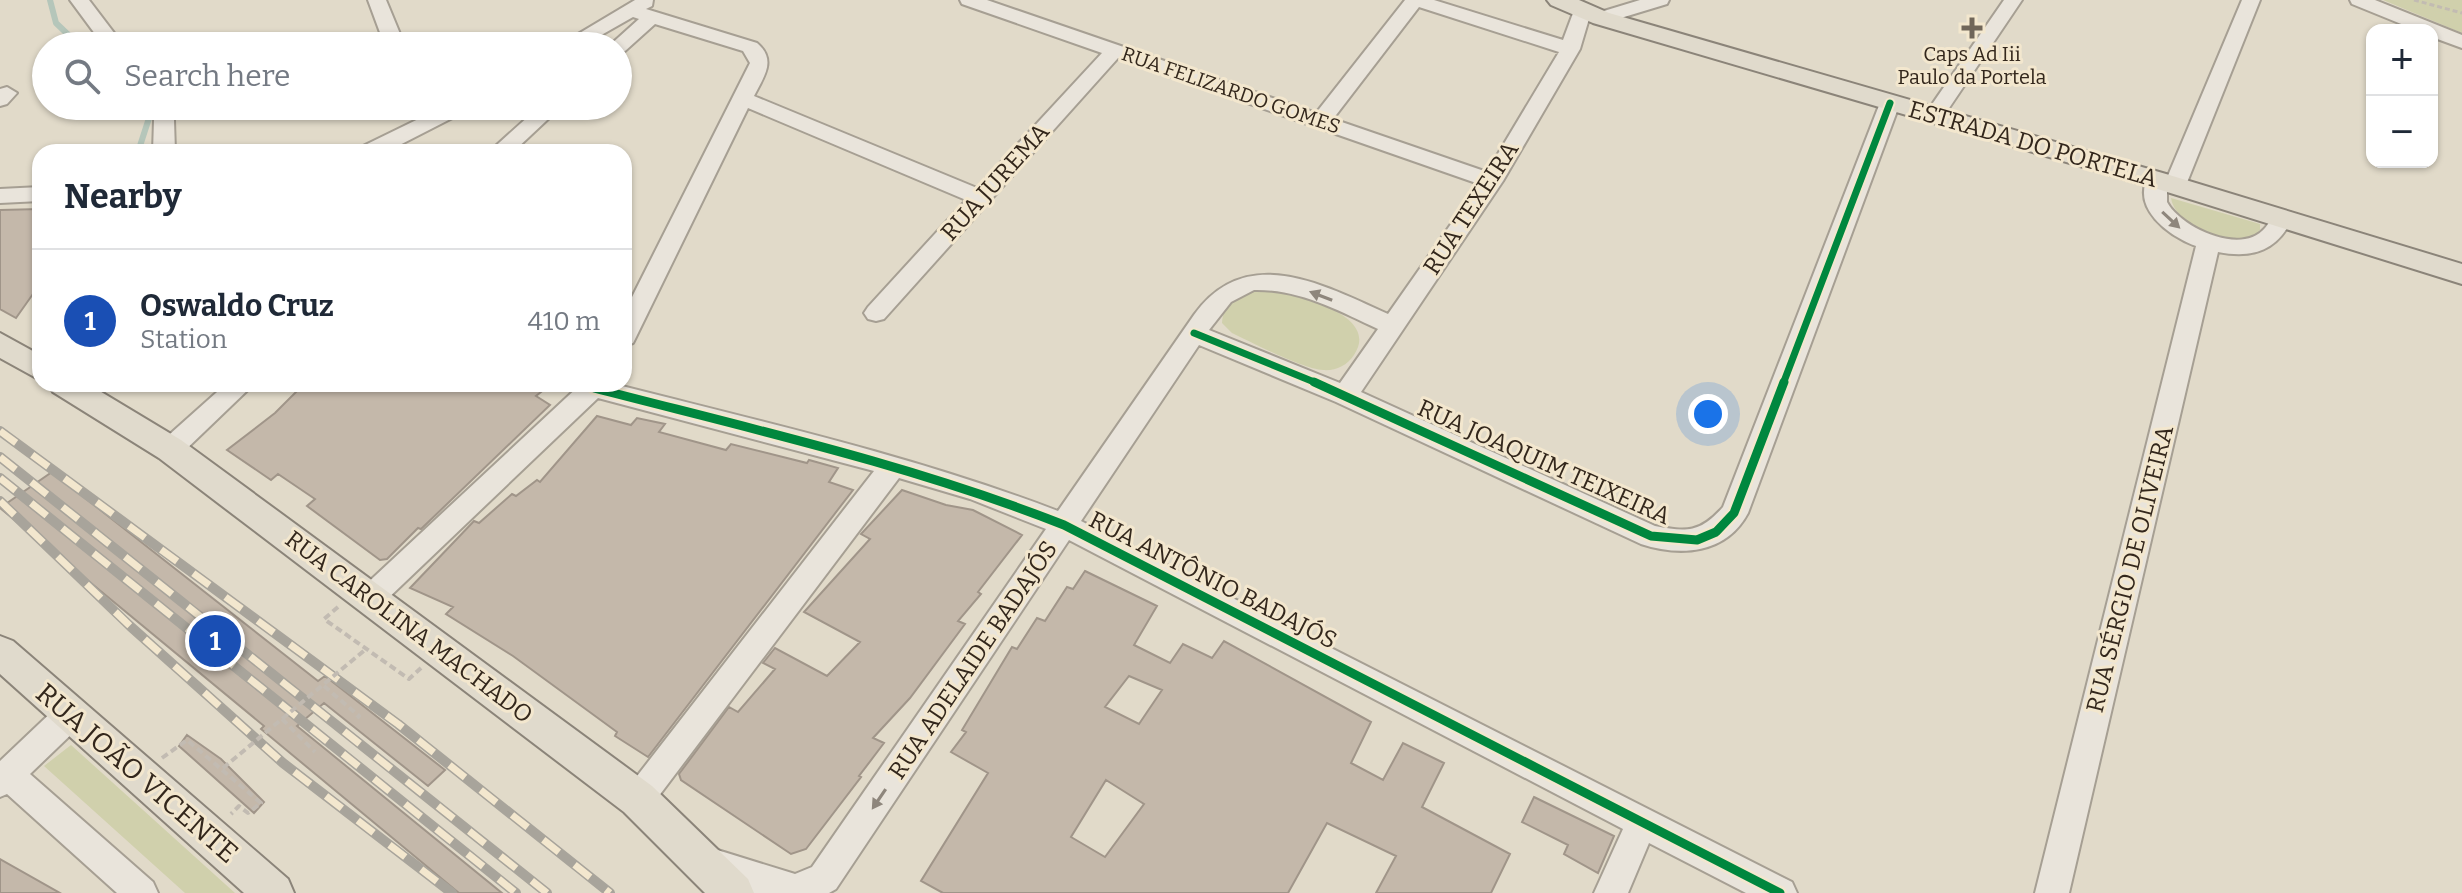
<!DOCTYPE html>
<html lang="en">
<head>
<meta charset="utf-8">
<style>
  :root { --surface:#fff; --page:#f2f2f3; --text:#1f2937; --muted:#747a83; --line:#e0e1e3; --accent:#706659 }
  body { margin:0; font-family:Bitter,serif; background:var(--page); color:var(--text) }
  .controls { position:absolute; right:24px; top:24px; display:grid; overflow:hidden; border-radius:16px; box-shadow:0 2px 6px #0004 }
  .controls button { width:72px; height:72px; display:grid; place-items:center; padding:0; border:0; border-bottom:2px solid var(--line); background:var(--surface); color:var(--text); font:40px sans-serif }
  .you { position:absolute; left:1708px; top:414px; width:28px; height:28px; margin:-20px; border:6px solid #fff; border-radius:50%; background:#1a73e8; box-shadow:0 0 0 12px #1a73e833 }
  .badge { display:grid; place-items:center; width:52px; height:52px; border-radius:50%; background:var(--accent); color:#fff; font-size:26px; font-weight:700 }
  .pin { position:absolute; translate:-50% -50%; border:4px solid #fff; box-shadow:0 2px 8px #0006 }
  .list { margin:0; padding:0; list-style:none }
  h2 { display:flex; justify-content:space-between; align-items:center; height:104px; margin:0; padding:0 32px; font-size:34px }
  h2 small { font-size:26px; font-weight:400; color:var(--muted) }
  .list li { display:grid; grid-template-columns:52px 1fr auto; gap:24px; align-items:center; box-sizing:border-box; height:144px; padding:0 32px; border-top:2px solid var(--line) }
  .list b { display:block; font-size:30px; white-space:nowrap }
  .list p { margin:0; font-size:26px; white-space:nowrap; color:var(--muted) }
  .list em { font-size:26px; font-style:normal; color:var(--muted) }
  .icon { flex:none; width:44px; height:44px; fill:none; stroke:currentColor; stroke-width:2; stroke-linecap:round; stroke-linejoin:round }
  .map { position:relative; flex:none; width:2462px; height:893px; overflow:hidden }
  .search { position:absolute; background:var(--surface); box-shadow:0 2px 6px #0004; left:32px; top:32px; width:600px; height:88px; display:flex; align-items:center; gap:20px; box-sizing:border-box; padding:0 28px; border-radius:44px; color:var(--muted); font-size:30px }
  .panel { position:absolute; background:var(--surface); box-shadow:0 2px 6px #0004; left:32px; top:144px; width:600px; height:248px; border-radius:24px }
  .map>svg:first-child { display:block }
  .green { fill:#d0d0ac }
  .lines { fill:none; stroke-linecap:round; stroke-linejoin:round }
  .stream { stroke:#b5c6ba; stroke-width:6 }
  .building { fill:#c4b8aa; stroke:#a09589; stroke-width:2; fill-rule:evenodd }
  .minor-casing { stroke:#a69f93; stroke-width:4 }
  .major-casing { stroke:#8b8479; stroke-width:4 }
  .path-far1 { stroke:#c2bbb2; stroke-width:3; stroke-dasharray:5 3; stroke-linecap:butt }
  .path { stroke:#c2bbb2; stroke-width:4; stroke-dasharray:7 4; stroke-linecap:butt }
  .minor { fill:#e9e4db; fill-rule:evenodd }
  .major { fill:#e0dacc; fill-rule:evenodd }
  .rail-casing { stroke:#a8a49b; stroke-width:10 }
  .rail { stroke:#f3e7ce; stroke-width:7; stroke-dasharray:20; stroke-linecap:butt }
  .path-bridge { stroke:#c2bbb2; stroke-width:4; stroke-dasharray:7 4; stroke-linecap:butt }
  .cycleway-far1-casing { stroke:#f3e7ce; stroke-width:11 }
  .cycleway-casing { stroke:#f3e7ce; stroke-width:14 }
  .cycleway-far1 { stroke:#00873e; stroke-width:7 }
  .cycleway { stroke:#00873e; stroke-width:9 }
  .oneway { fill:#8e867c }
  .poi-dot { fill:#706659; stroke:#f3e7ce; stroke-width:3 }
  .labels { text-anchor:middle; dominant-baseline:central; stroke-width:6; stroke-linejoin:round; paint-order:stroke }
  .far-poi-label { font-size:20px; fill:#33271c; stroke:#f3e7ce }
  .far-street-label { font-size:20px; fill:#33271c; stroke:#f3e7ce }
  .street-label { font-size:24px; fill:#33271c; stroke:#f3e7ce }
  .near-street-label { font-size:28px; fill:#33271c; stroke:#f3e7ce }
</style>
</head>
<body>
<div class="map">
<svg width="2462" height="893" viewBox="0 0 2462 893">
  <rect width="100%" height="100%" fill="#e1dac9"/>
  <!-- green -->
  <path class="green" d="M2383 0H2462V33Z
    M2171 198 2260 224V230C2242 257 2175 228 2171 198Z
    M1249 288C1279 291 1384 310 1354 355 1347 366 1335 371 1323 370 1303 369 1251 342 1232 333L1222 323C1224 304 1232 296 1249 288Z
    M71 745 235 893H185L44 766Z"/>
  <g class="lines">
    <!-- stream -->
    <path class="stream" d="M50 0 56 23 80 46
      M138 152 150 115 141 106"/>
  </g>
  <!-- building -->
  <path class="building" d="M40 209V284L16 318 0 309V210Z
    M304 384H551L536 396 550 405 421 529 418 528 387 559 380 560 307 506 315 499 278 474 271 480 227 450 275 413Z
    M597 416 631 425 637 418 665 424 659 432 726 450 731 444 807 463 809 460 838 468 829 482 853 490 648 757 615 736 617 732 513 656 446 614 453 607 410 588 474 521 479 523 512 494 516 496 537 480 540 482Z
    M52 472 318 681 325 676 445 770 428 786 324 703 297 726 502 893H459L261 729 264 726 0 508Z
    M902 490 946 505 973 510 1022 535 978 592 981 594 958 621 965 624 910 698 873 738 884 743 859 776 861 777 806 849 791 854 681 780 679 774 729 707 738 712 775 669 763 663 775 648 827 676 860 642 804 612 870 539 861 534Z
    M1085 571 1157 606 1134 645 1170 663 1183 644 1212 658 1224 641 1371 722 1351 763 1383 780 1403 743 1444 763 1422 807 1510 854 1491 893H1376L1396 856 1327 823 1288 893H943L921 881 988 773 951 752 966 732 962 730 1012 647 1017 649 1037 618 1045 621 1067 587 1073 589ZM1129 676 1162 690 1139 724 1105 707ZM1106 780 1144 804 1105 857 1071 837Z
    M187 735 221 759 264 802 254 813 179 746Z
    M1534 797 1614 836 1598 873 1564 854 1568 845 1522 822Z
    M0 859 60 893H0Z"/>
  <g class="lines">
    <defs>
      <path id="minor" d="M70 0H89L124 46H104Z
        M368 0H386L405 46H385Z
        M635 0H653L652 6 646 9 757 43C777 60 764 76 754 96L977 188 1102 53 962 4 960 0H987L1316 113 1405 0H1434L1563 40 1575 8H1589L1591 12 1580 49 1503 181 1361 392 1655 526C1687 532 1700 533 1723 507L1880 103 1883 99H1897L1900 103 1748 513C1726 554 1681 557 1641 544L1336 402 1199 345 1081 521 1792 882 1797 893H1746L1649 843 1628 893H1594L1623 829 1069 540 836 889 829 893H749L699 875 695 864 699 853 711 848 795 874 812 867 1046 529 970 499 899 478 649 809 638 814 627 809 622 799 627 789 874 471 598 398 381 605 371 609 361 605 357 597 361 589 581 384H614C763 422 914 456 1058 511L1194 315C1246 242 1323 285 1388 314L1479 184 1118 58 884 319 876 321 868 319 864 313 868 307 966 200 748 108 636 337 633 343 624 346V313L750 63 743 51 655 24 625 51 618 53V46H609L639 19 633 17 582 46H558ZM1419 7 1559 52 1487 172 1333 119ZM1254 290C1299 289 1337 310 1378 329L1340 383 1209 330 1231 302Z
        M1640 0H1669L1667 4 1601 24 1591 18 1594 14Z
        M2004 0H2022L1941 120H1927L1924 116Z
        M2242 0H2260L2186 185 2183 190 2175 192 2167 189V202C2181 228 2242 256 2265 228 2269 224 2271 217 2274 212H2290L2293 217C2278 250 2254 259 2218 252L2069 893H2035L2196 246C2169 236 2130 208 2149 175L2157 173 2167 178Z
        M2350 0H2375L2462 35V48L2432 37V30H2416L2352 4Z
        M7 87 17 93 7 104 0 106V89Z
        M149 106H169L174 120 175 152H153L154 120Z
        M445 106H471L468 110 386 152H358L361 147Z
        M540 106H562L513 152H489Z
        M40 187V201L0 203V189Z
        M226 384H254L179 456 170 459 161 456 157 449 161 442Z
        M70 701 81 705 85 715 81 725 30 774 153 882 158 893H117L7 794 0 797V761L59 705Z"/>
      <path id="major" d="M1547 0H1579L1609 13 2166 174 2462 264V284L2148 186 1593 23 1551 5Z
        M0 333 40 355V380L0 358Z
        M49 384H88L181 440 652 786 748 879 754 893H705L624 812 159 458 53 392Z
        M0 636 13 641 288 879 294 893H244L0 674Z"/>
    </defs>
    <!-- minor casing -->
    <use href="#minor" class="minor-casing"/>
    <!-- major casing -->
    <use href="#major" class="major-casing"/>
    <!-- path-far1 -->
    <path class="path-far1" d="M2414 0 2462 13"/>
    <!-- path -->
    <path class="path" d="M338 607 324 619 409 679 421 668
      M324 686 359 716 357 718
      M282 719 315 752
      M162 758 187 740 261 803 248 813 239 806 231 814"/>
    <!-- minor -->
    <use href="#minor" class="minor"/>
    <!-- major -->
    <use href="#major" class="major"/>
    <defs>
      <path id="rail" d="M0 431 398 724 610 893
        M0 457 547 893
        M0 478 516 893
        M0 501 130 626 283 763 452 893"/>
    </defs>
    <!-- rail casing -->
    <use href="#rail" class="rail-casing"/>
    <!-- rail -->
    <use href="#rail" class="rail"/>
    <!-- path-bridge -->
    <path class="path-bridge" d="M223 768 366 649"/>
    <defs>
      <path id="cycleway-far1" d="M1194 333 1319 384
        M1783 384 1890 103"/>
      <path id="cycleway" d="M1314 382 1651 536 1697 540 1716 532 1734 513 1784 382
        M594 388C752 429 912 465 1064 525L1780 893"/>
    </defs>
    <!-- cycleway-far1 casing -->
    <use href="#cycleway-far1" class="cycleway-far1-casing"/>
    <!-- cycleway casing -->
    <use href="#cycleway" class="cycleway-casing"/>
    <!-- cycleway-far1 -->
    <use href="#cycleway-far1" class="cycleway-far1"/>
    <!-- cycleway -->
    <use href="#cycleway" class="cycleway"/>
  </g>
  <!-- one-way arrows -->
  <defs><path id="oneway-solid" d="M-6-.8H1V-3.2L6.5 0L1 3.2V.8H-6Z" transform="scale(2)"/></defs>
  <g class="oneway">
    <use href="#oneway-solid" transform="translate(2171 220) rotate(43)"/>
    <use href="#oneway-solid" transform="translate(1321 296) rotate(-159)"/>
    <use href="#oneway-solid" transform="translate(879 799) rotate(124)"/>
  </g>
  <!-- markers -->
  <path class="poi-dot" d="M1968 16h8v8h8v8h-8v8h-8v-8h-8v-8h8z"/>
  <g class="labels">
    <!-- far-poi labels -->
    <g class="far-poi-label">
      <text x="1972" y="54">Caps Ad Iii<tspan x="1972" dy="23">Paulo da Portela</tspan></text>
    </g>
    <!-- far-street labels -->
    <g class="far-street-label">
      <text transform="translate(1231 90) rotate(19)">RUA FELIZARDO GOMES</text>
    </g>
    <!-- street labels -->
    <g class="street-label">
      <text transform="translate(2033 144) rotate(16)">ESTRADA DO PORTELA</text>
      <text transform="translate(995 182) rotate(-48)">RUA JUREMA</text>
      <text transform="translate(1471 208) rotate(-57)">RUA TEXEIRA</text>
      <text transform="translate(1544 462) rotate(24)">RUA JOAQUIM TEIXEIRA</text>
      <text transform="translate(2130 569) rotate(-76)">RUA SÉRGIO DE OLIVEIRA</text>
      <text transform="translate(1213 580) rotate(27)">RUA ANTÔNIO BADAJÓS</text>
      <text transform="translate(409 627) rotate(37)">RUA CAROLINA MACHADO</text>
      <text transform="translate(973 660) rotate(-56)">RUA ADELAIDE BADAJÓS</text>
    </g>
    <!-- near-street labels -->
    <g class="near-street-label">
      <text transform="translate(137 773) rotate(41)">RUA JOÃO VICENTE</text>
    </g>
  </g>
</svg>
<div class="controls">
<button>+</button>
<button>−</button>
</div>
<div class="you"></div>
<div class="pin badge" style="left:215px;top:641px;background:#1a4fb4">1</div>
<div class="search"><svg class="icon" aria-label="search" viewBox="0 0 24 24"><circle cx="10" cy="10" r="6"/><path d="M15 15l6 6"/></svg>Search here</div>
<section class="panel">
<h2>Nearby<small></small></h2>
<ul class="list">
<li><span class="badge" style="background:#1a4fb4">1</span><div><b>Oswaldo Cruz</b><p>Station</p></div><em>410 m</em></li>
</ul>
</section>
</div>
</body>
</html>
